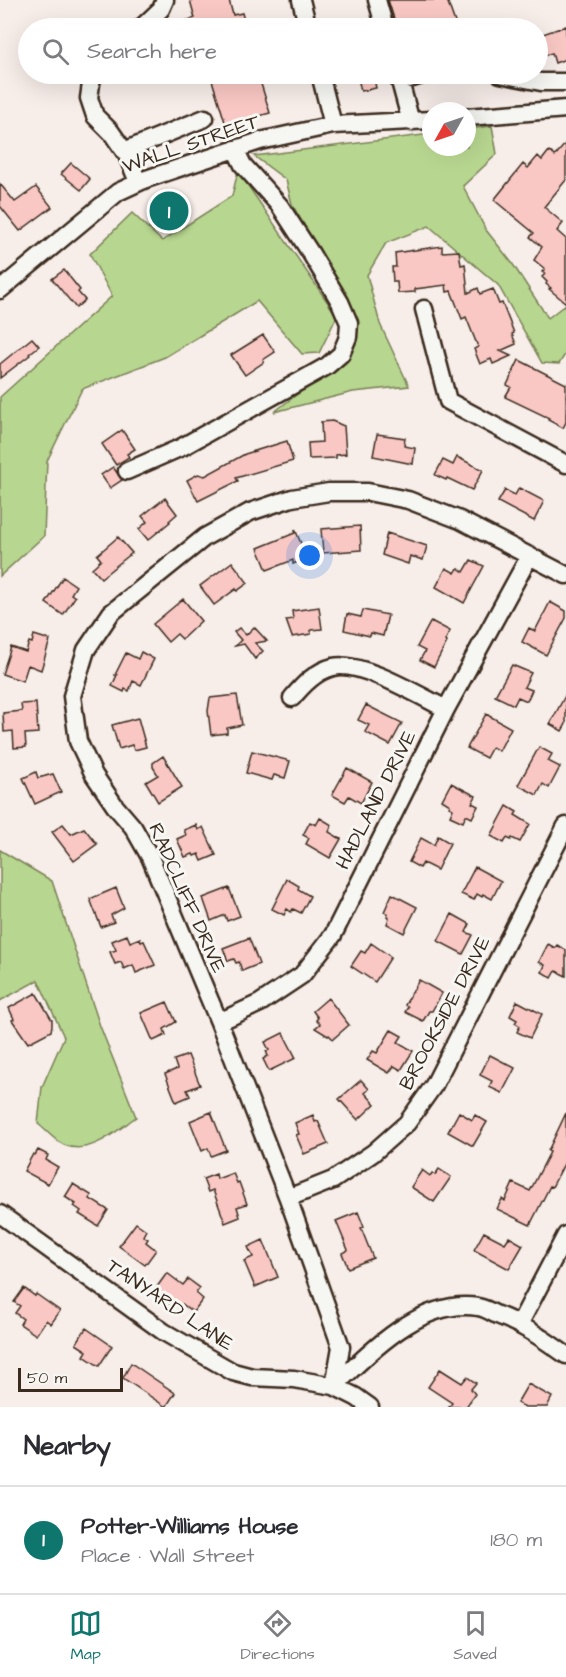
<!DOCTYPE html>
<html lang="en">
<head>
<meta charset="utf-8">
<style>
  :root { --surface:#fff; --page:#f2f2f3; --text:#2b2b33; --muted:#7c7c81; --line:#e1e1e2; --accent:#0f766e }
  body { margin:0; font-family:"Architects Daughter",sans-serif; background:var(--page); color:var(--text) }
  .compass { position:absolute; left:422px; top:102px; width:54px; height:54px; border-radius:50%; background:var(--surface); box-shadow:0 6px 24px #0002; rotate:230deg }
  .scale { position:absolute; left:18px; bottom:15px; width:105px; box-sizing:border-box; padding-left:6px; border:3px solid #3b2a1e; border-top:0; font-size:16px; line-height:21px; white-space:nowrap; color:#3b2a1e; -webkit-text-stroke:4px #f6f6f2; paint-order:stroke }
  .you { position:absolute; left:310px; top:556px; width:21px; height:21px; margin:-15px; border:4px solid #fff; border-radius:50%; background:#1a73e8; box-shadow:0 0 0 9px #1a73e833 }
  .badge { display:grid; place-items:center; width:39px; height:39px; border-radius:50%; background:var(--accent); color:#fff; font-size:20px; font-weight:700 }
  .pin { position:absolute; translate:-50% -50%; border:3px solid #fff; box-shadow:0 2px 6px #0006 }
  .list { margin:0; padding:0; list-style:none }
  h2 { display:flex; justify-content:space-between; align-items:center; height:78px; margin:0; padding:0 24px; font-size:26px }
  h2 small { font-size:20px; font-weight:400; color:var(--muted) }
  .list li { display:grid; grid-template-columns:39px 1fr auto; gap:18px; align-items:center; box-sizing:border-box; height:108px; padding:0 24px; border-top:2px solid var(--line) }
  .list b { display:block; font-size:22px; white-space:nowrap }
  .list p { margin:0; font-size:20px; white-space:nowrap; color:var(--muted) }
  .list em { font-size:20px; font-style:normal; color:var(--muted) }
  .icon { flex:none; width:33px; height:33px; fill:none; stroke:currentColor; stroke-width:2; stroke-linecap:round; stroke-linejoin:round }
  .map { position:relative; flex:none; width:566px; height:1407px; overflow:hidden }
  .search { position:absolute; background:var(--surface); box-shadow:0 6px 24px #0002; left:18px; right:18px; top:18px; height:66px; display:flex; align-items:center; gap:15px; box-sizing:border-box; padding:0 21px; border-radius:33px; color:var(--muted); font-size:22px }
  .sheet { height:186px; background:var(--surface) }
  nav { display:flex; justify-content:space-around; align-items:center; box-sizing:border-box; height:84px; border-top:2px solid var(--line); background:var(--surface); font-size:16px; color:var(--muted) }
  nav a { display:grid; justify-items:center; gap:3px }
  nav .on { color:var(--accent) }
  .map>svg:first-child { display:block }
  .green { fill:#b7d68f; stroke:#798056; stroke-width:1.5 }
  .building { fill:#f9c8c4; stroke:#3b2a1e; stroke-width:1.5 }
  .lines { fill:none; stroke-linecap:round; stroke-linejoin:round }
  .minor-casing { stroke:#3b2a1e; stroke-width:21 }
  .minor { stroke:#f6f6f2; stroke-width:16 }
  .labels { text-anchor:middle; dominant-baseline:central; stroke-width:6; stroke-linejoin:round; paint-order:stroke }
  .street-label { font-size:20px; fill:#3b2a1e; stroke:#f6f6f2 }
</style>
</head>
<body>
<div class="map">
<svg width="566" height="1407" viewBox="0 0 566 1407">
  <rect width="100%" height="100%" fill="#f7ede9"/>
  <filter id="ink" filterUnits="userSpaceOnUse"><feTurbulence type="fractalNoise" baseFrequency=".0167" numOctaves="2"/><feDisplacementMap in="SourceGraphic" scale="12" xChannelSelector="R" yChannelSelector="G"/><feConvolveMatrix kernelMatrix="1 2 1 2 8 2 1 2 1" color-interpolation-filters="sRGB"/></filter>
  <g filter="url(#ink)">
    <!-- green -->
    <path class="green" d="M492 126 497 154 463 186 486 230 512 263 548 318 566 304V353L559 364 542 363 498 285 429 226 386 243 367 275 380 324 409 386 353 392 274 412 352 352 356 317 292 204 286 180 254 156 431 134V147H467V129Z
      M238 171 337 316 319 353 302 354 257 301 165 357 82 389 47 461 44 536 0 576V397L112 296 90 254 132 213 162 241 232 196Z
      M0 850 52 881 100 1026 136 1117C116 1131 90 1156 64 1145 55 1141 46 1130 38 1124L42 1087 64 1037 38 980 0 1001Z"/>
    <!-- building -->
    <path class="building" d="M190 0H229L233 15 242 13 246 28H171V25L195 18Z
      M388 0H447L457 28H397Z
      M566 26V59L555 63 552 53 537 58V36Z
      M210 74H258L270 113 226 125Z
      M357 74H373L376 88 361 91Z
      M566 143V180L544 207 563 223 557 231 566 239V303L549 289 551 288 546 284 547 282 542 277 545 274 542 272 545 269 534 260 542 247 530 237 534 233 494 200 523 164 528 168 538 156 542 160 549 151 555 156Z
      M71 163 90 179 81 190 61 174Z
      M0 184 15 202 36 187 52 207 20 231 0 206Z
      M175 196 183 219 164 226 155 203Z
      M442 246V252L459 251 461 265 465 264 468 293 478 288 480 294 493 289 499 304 502 303 514 333 512 334 516 344 500 351 511 356 493 364 491 359 480 364 474 349 478 347 466 317 462 319 451 291 447 292 446 285 415 289V292L398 293 397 282H393L392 267H396L395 253Z
      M64 270 80 290 78 292 85 300 76 308 52 279Z
      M263 335 275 352 263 360 264 362 245 375 231 355Z
      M32 338 39 346 29 354 30 355 0 378V364Z
      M519 360 566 384V422L563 428 548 420 549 418 505 397 511 387 507 385Z
      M332 421 344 426 346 454 336 455V458L309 459 308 443 322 442 321 422Z
      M122 430 135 449 127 454 129 457 116 465 102 444Z
      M377 434 405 438 404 446 415 448 413 464 373 456Z
      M287 441 293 461 236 478 238 481 198 501 187 480 198 474 205 476 245 454Z
      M457 457 483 470 472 490 447 478 446 480 435 475 443 460 453 465Z
      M113 467 122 480 110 488 101 475Z
      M519 488 544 501 534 521 498 502 505 490 515 495Z
      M165 498 177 514 169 521 170 522 148 540 139 529 147 522 142 516Z
      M360 526 361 550 323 553 321 529Z
      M295 529 307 558 293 564V560L267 570 258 548 295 533Z
      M387 533 427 546 423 560 410 556 408 564 382 555Z
      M118 537 132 553 101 578 92 568 101 560 97 555Z
      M471 560 484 566 464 603 436 587 446 568 455 573 458 568 464 572Z
      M232 562 248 583 237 591 236 589 214 605 200 586Z
      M63 577 76 586 71 594 75 597 63 615 46 603Z
      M183 599 201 621 182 639 177 634 168 642 153 624Z
      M550 602 566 611V618L546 655 522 642 529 628 535 631Z
      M319 607 322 629 311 630V634L292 637 286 620 293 619 292 611Z
      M363 610 388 615 383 636 371 633 370 636 344 630 347 614 361 617Z
      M431 621 450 631 445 641 447 642 434 667 420 660 425 651 417 647Z
      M254 627 267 641 255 643 263 651 255 659 244 644 235 646 241 640 234 632 239 628 246 635Z
      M34 635 50 640 41 670 28 665 23 681 2 674 11 647 26 652 29 642 32 643Z
      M141 652 154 659 141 685 133 681 129 691 125 689 124 692 112 686 117 675H115L126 653 138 659Z
      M512 665 531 673 524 687 532 690 527 701 518 697 514 705 495 696Z
      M566 694V724L562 731 550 724Z
      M237 695 242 725 227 728V733L211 735 208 711 210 698Z
      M36 703 38 733 25 734 26 747 14 748 13 731 4 732 3 713 22 711 21 704Z
      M366 705 402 723 390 745 365 732 369 725 358 720Z
      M486 714 511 728 499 751 492 747 486 758 467 748Z
      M138 718 146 747 134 750 132 745 119 749 112 725Z
      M539 747 552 754 548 761 560 767 549 788 543 784 537 795 518 785Z
      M252 751 290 761 285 778 274 775 272 780 246 773Z
      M163 756 182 787 158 802 146 782 158 775 153 767V763Z
      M347 768 372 782 361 803 349 796 345 802 332 795Z
      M36 772 38 778 53 774 61 792 35 804 23 778Z
      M451 783 476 796 472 803 478 806 472 818 466 815 463 822 450 816 453 809 449 807 450 805 442 800Z
      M507 806 517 812 515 815 530 824 520 842 512 838 511 840 507 838 504 843 491 836Z
      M320 818 332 825 329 832 341 839 330 858 306 844 309 838 303 835 310 822 316 825Z
      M63 824 71 834 84 828 97 844 74 861 52 832Z
      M196 825 198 830 203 827 216 855 202 861 199 854 194 856 193 854 185 857 177 839 186 835 184 830Z
      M438 836 450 843 437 870 423 863 420 868 409 862 421 838 434 845Z
      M475 867 501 881 492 899 483 894 482 897 477 894 474 900 461 894Z
      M287 879 299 886 298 889 310 896 301 913 293 909 291 912 287 909 284 915 272 909Z
      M116 888 124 908 111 915 114 922 101 927 90 899Z
      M229 888 240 916 227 921 225 915 211 921 203 898Z
      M392 894 417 907 404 933 387 924 389 918 387 917 388 914 384 912Z
      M452 914 470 924 466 932 473 935 463 954 438 941Z
      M127 935 130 942 140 938 141 942 144 941 155 965 136 973 133 965 124 969 121 962 115 964 110 952 116 950 112 941Z
      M249 938 259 964 242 971 239 962 236 963 234 959 228 961 223 948Z
      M371 943 391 957 375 982 351 966 361 951 365 953Z
      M548 944 555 948 557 945 566 950V976L556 971 552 978 542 972 545 965 539 962Z
      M419 980 442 993 432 1011H429L423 1021 405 1012 408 1007 405 1005Z
      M36 993 52 1020V1025L51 1031 28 1043 12 1020 14 1019 9 1008Z
      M328 998 349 1025 333 1039 329 1035 328 1036 315 1028 320 1024 316 1020 318 1018 313 1011Z
      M517 1001 542 1014 530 1038 517 1032 520 1026 515 1023 517 1020 510 1016Z
      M167 1002 176 1022 164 1029 166 1035 153 1041 141 1013Z
      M391 1030 402 1036 398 1042 413 1051 401 1070 394 1066 389 1073 367 1060 373 1051 377 1053Z
      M283 1033 296 1058 269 1071 263 1059 268 1056 266 1051 269 1050 265 1042Z
      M188 1055 200 1085 187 1090 190 1096 176 1102 165 1074 177 1069 174 1060Z
      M490 1055 515 1068 502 1093 489 1087 492 1081 480 1075Z
      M361 1080 369 1089 365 1093 375 1104 358 1120 339 1099Z
      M211 1112 226 1150 211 1156 208 1148 202 1151 190 1121Z
      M459 1112 472 1120 475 1115 487 1122 473 1146 448 1132Z
      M566 1113V1160L552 1187 550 1186 530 1225 497 1209 502 1199 505 1201 513 1183 530 1191 550 1152 548 1151Z
      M313 1115 315 1122 318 1121 328 1144 304 1154 296 1135 299 1134 295 1123Z
      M38 1150 48 1155 46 1160 58 1167 48 1184 24 1171 33 1154 35 1155Z
      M439 1169 451 1177 434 1202 411 1187 422 1170 430 1176 432 1173 435 1175Z
      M233 1173 237 1183 239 1182 247 1204 237 1207 240 1217 225 1223 213 1190 208 1192 203 1179 216 1174 217 1179Z
      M73 1184 91 1195 90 1199 108 1210 98 1226 79 1214 81 1211 74 1206 76 1204 65 1197Z
      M358 1212 364 1227 361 1228 373 1258 348 1268 342 1253 348 1250 336 1221Z
      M136 1223 146 1230 143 1236 148 1239 146 1242 156 1250 145 1265 119 1246Z
      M484 1232 505 1243 509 1237 523 1245 509 1269 474 1250Z
      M263 1240 278 1277 255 1287 244 1261 253 1257 248 1247Z
      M167 1273 183 1285 188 1279 200 1288 196 1293 203 1299 193 1312 182 1304 180 1308 171 1301 169 1304 154 1291Z
      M24 1288 35 1296 36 1294 60 1311 51 1324 46 1320 36 1335 20 1324 23 1319 15 1313 20 1306 14 1302Z
      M86 1328 112 1346 99 1366 84 1356 87 1351 76 1344Z
      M131 1363 175 1393 166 1407 123 1378Z
      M440 1369 462 1383 467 1377 476 1383 471 1389 475 1394 466 1407H449L452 1403 428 1387Z
      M528 1384 552 1397 547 1407H525L517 1403Z"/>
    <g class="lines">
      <defs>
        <path id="minor" d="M301 0 308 28
          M377 0 385 28
          M141 28 161 9 165 0
          M96 74 92 77 89 98 95 116 111 132 127 155 138 182
          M320 74 333 125
          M398 74 411 122
          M500 74 541 82H566
          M400 82 425 74
          M467 117 566 109
          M124 151 205 118
          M0 290 118 192 146 179 260 141 333 125 431 120
          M424 309 448 401 566 464
          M127 471 182 447 327 366 341 354 348 337 349 323 340 302 310 252 280 206 243 165 235 149
          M292 698C303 685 316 671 333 667 360 660 420 696 446 709
          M219 1022 260 1003 302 975 333 935 446 709 529 557
          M288 1198 333 1180 373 1153 407 1123 434 1085 566 826
          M0 1214 164 1332 233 1372 252 1377 294 1379 334 1386 356 1397 370 1407
          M520 1323 566 1235
          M334 1386 341 1347 288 1198 219 1022 150 857 133 827 115 806 94 775 78 741 72 696 86 650 111 613 205 537 250 512 292 498 329 492H368L408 500 460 520 566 575
          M334 1386C372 1351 421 1298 478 1307 483 1308 490 1311 495 1314 522 1324 542 1338 566 1355"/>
      </defs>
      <!-- minor casing -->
      <use href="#minor" class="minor-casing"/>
      <!-- minor -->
      <use href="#minor" class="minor"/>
    </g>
  </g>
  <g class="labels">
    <!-- street labels -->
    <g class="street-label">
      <text transform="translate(191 144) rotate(-19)">WALL STREET</text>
      <text transform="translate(376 800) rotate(-63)">HADLAND DRIVE</text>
      <text transform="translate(187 898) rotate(66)">RADCLIFF DRIVE</text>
      <text transform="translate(445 1013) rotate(-62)">BROOKSIDE DRIVE</text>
      <text transform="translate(170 1305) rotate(34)">TANYARD LANE</text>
    </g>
  </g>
</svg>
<svg class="compass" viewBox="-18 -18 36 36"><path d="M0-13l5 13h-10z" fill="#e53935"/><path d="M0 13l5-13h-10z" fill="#7c7c81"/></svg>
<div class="scale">50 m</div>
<div class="you"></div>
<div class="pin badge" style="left:169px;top:211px">1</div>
<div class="search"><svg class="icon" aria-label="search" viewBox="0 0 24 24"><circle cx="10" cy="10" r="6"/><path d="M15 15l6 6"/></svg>Search here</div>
</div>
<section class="sheet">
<h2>Nearby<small></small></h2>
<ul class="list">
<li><span class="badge">1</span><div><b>Potter–Williams House</b><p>Place · Wall Street</p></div><em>180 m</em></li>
</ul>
</section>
<nav>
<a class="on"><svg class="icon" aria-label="map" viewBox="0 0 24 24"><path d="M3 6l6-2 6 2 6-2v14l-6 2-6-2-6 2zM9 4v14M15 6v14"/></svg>Map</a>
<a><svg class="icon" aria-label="directions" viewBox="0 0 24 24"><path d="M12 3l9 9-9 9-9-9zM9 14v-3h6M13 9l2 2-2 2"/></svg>Directions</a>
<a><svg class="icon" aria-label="saved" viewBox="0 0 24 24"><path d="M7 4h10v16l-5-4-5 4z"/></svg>Saved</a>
</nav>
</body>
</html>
